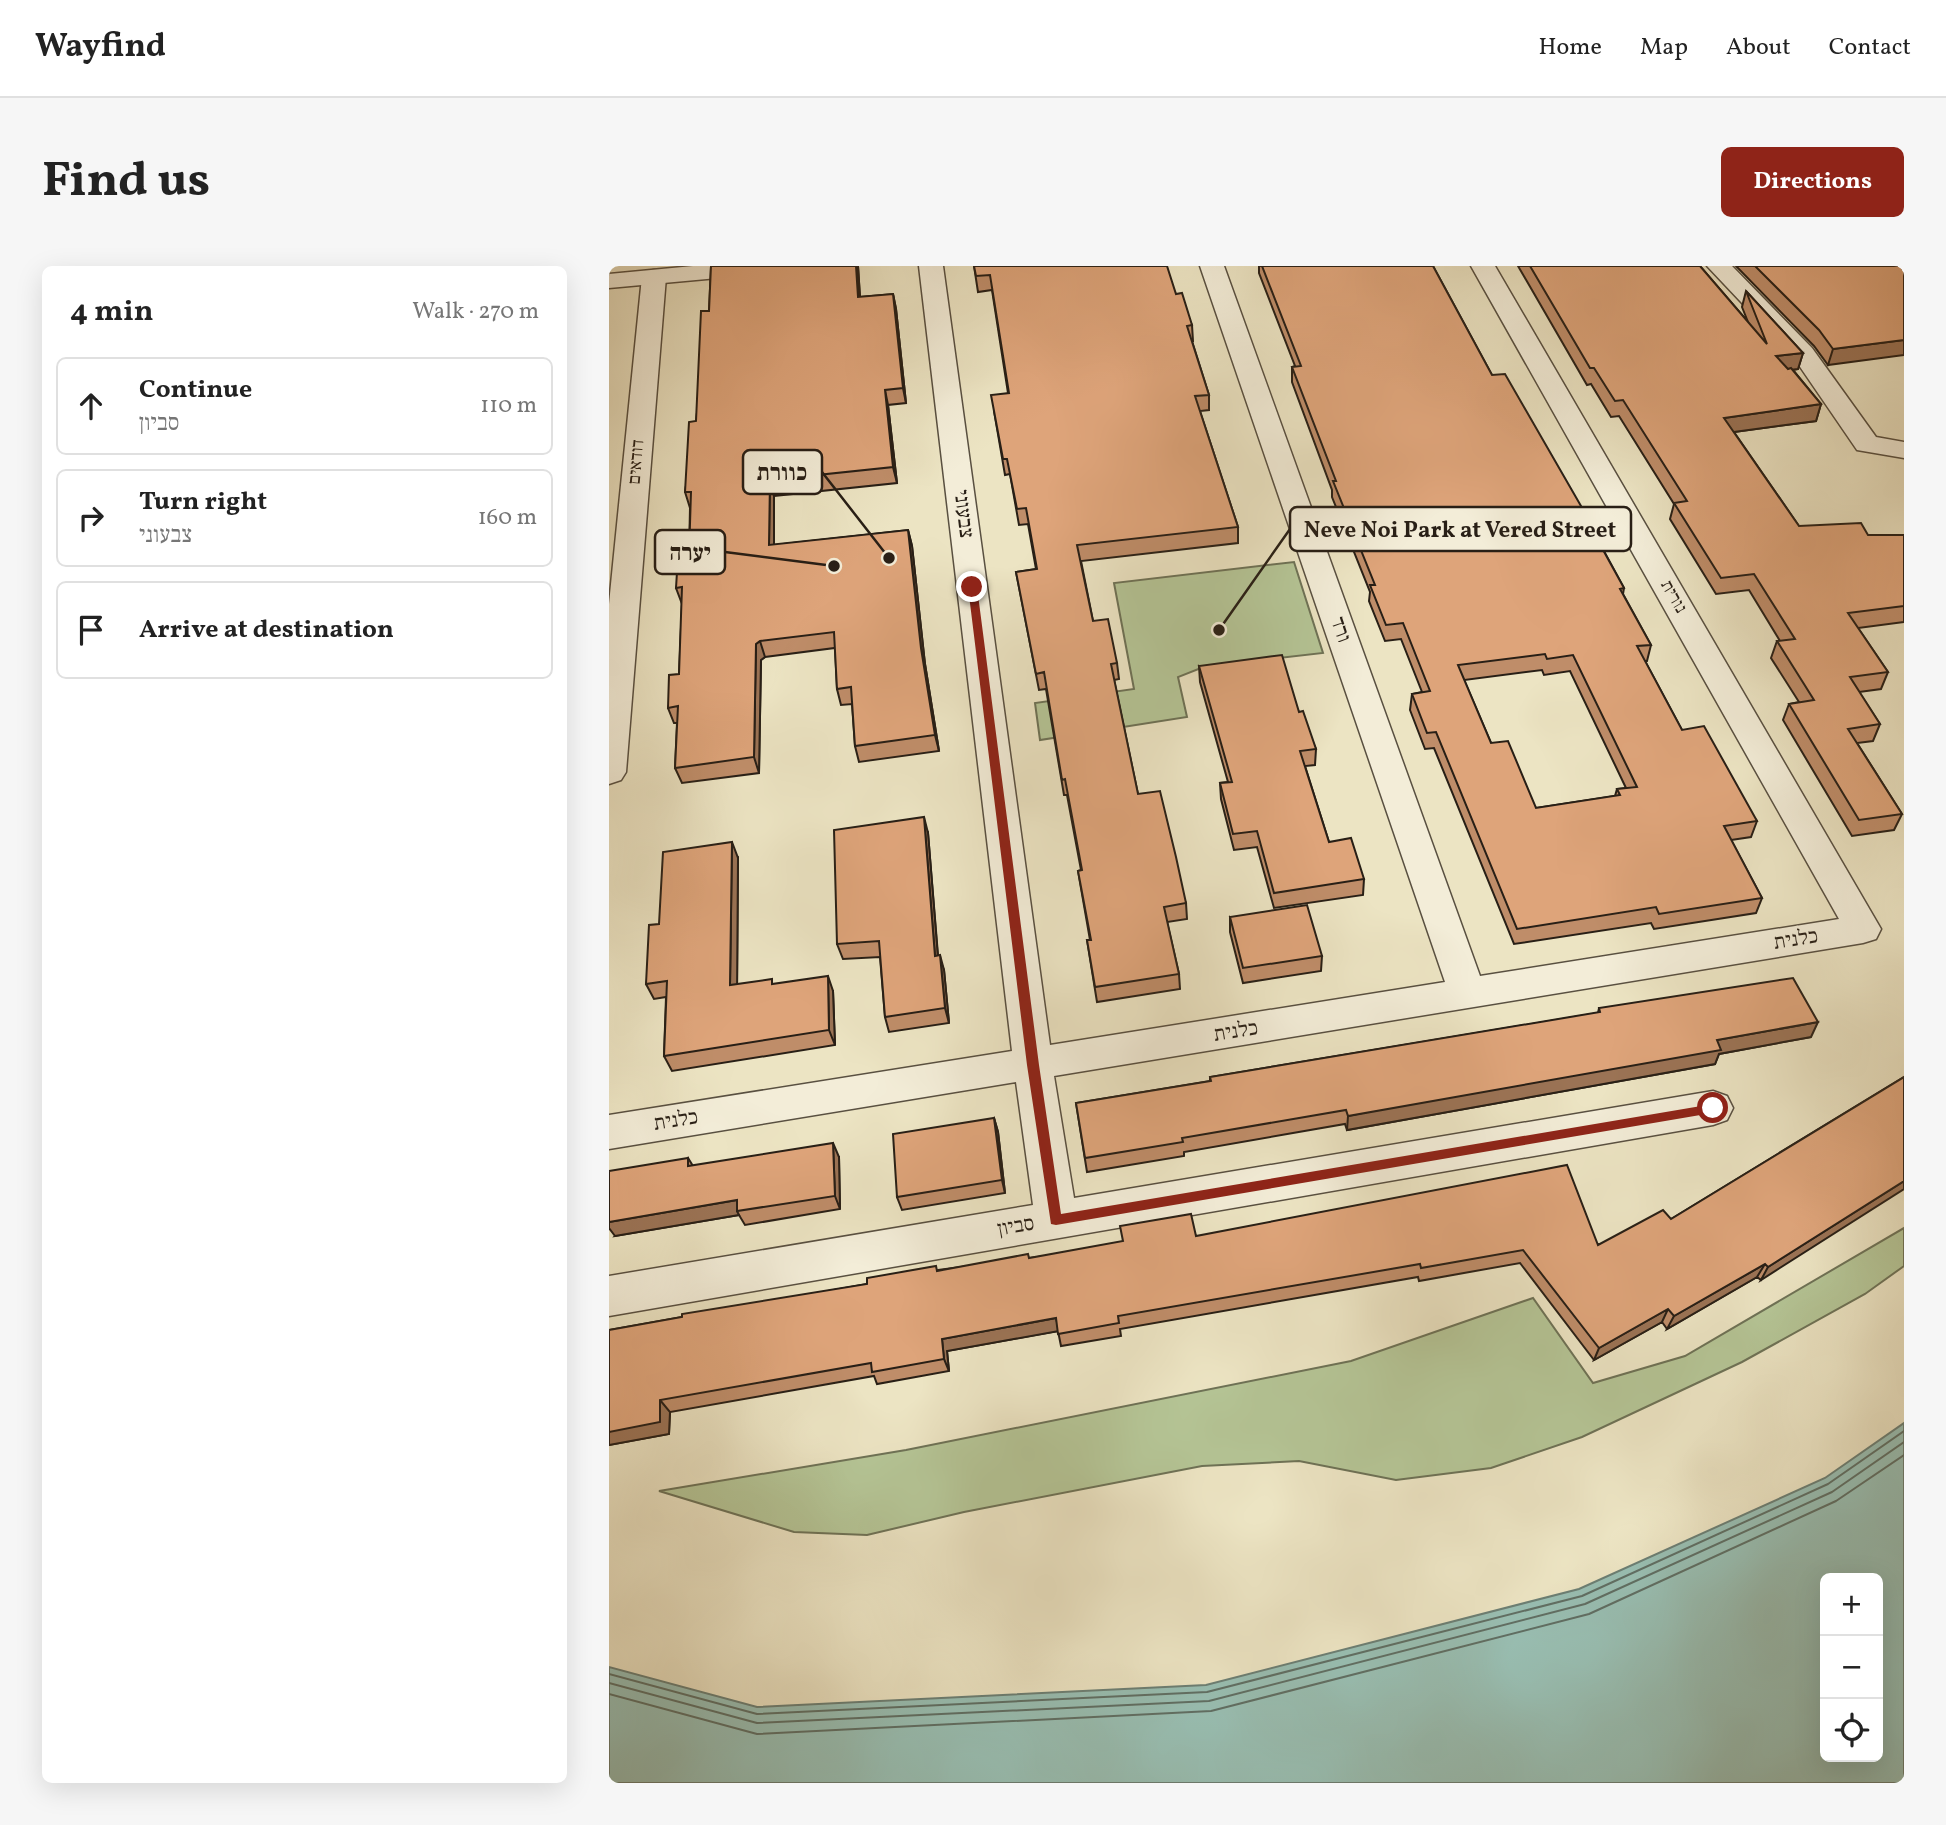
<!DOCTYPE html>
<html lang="en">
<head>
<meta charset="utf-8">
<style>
  :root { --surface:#fff; --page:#f6f6f6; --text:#222; --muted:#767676; --line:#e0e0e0; --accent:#8f2418 }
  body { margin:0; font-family:Vollkorn,"Frank Ruhl Libre",serif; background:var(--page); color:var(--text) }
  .controls { position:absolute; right:21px; bottom:21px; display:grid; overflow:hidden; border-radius:10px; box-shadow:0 7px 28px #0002 }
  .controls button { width:63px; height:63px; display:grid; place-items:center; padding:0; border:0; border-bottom:2px solid var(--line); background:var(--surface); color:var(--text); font:35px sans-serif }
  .stop { position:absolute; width:21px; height:21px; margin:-16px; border:5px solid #8f2418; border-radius:50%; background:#fff }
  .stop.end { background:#8f2418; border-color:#fff; box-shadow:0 2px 7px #0008 }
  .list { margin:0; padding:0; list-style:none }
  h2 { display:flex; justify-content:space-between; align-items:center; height:91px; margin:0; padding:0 28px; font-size:30px }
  h2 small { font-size:23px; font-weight:400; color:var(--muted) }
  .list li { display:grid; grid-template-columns:46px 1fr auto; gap:21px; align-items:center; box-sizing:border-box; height:98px; margin:0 14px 14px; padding:0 14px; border:2px solid var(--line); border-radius:10px }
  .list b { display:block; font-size:26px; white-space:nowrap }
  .list p { margin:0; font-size:23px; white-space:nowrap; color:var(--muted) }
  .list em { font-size:23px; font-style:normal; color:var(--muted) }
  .icon { flex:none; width:38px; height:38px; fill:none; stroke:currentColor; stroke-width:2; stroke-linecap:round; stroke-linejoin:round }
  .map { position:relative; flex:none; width:1295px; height:1517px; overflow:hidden; border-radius:10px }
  header { display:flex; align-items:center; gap:42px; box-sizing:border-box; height:98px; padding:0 35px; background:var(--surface); border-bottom:2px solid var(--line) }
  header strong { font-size:33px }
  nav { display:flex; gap:38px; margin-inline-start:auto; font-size:24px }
  .intro { display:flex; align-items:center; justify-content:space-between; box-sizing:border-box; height:168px; padding:0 42px }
  h1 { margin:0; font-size:49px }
  .button { padding:18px 32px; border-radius:10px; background:var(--accent); color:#fff; font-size:24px; font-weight:700 }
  main { display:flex; gap:42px; padding:0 42px }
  aside { flex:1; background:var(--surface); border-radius:10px; box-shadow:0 7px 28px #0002 }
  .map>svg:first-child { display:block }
  .green { fill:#b5c596; stroke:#6e7256; stroke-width:2 }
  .water { fill:#99bfb3; stroke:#6c7f74; stroke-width:2; fill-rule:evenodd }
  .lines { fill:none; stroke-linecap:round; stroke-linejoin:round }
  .shore { stroke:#606f64; stroke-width:2 }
  .minor-casing { stroke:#595041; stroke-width:3 }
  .tertiary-casing { stroke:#595041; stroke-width:3 }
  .minor { fill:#f3edd8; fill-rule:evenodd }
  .tertiary { fill:#f3edd8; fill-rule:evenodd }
  .wall { fill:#bf8d69; stroke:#281f16; stroke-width:2; fill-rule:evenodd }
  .shaded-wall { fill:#9b7355; stroke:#281f16; stroke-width:2 }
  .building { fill:#dea47a; stroke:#281f16; stroke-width:2; fill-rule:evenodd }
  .route { fill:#8f2418 }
  .labels { text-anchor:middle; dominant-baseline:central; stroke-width:5; stroke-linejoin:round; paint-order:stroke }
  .far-street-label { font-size:18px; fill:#281f16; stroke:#f3edd8 }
  .street-label { font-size:21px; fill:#281f16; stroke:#f3edd8 }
  .leader { fill:none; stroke:#281f16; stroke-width:2.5 }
  .callout-dot { fill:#281f16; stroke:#f3edd8; stroke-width:2.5 }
  .callout { fill:#f3edd8; stroke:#281f16; stroke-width:2.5 }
  .callout-label { font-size:23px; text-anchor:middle; font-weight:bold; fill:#281f16 }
</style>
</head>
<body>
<header>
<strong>Wayfind</strong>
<nav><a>Home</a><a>Map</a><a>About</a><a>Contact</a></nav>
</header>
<div class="intro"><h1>Find us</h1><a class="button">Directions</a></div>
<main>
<aside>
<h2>4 min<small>Walk · 270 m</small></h2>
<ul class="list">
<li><svg class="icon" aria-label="ahead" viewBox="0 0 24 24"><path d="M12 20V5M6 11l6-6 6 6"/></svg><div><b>Continue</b><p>סביון</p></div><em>110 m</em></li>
<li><svg class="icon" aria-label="right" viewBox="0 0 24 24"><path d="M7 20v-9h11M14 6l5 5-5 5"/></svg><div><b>Turn right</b><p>צבעוני</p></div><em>160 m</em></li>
<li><svg class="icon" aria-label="arrive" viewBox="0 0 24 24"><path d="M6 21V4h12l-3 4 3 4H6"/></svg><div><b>Arrive at destination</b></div></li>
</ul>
</aside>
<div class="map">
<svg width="1295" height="1517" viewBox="0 0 1295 1517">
  <rect width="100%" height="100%" fill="#ece4c3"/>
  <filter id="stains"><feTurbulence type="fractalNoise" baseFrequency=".00286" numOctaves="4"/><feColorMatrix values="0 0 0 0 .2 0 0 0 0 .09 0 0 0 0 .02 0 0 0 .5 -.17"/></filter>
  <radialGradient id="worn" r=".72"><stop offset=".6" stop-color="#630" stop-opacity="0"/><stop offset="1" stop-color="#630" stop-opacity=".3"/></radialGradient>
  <!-- green -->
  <path class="green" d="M685 296 714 387 597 400 569 411 578 451 431 474 426 437 525 423 505 317Z
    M1295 962V1000L1256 1028 1133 1096 973 1171 882 1202 787 1214 690 1195 593 1200 355 1246 258 1269 185 1266 50 1225 297 1184 742 1095 924 1032 984 1117 1076 1090Z"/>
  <!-- water -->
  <path class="water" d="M1295 1157V1517H0V1401L148 1441 597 1419 970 1323 1216 1212ZM1216 1312H1269V1491H1216Z"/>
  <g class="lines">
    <!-- shore -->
    <path class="shore" d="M0 1408 148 1448 598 1426 973 1330 1219 1218 1295 1165
      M0 1417 148 1457 600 1435 976 1338 1223 1226 1295 1176
      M0 1428 148 1468 602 1445 980 1348 1227 1235 1295 1189"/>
    <defs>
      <path id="minor" d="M310 0H334L441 779 836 716 591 0H615L871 710 1230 653 862 0H886L1272 663 1267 673 1254 677 445 810 465 932 1104 825 1118 830 1124 842 1118 854 1104 859 0 1050V1010L424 939 407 816 0 883V849L403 785Z
        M1098 0H1123L1203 82 1267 171 1295 176V192L1248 184 1185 92Z
        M45 4 54 6 57 11 17 506 12 514 0 518V338L33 11 36 6Z"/>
      <path id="tertiary" d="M84 0H174L171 5 162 7 0 22V8Z"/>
    </defs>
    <!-- minor casing -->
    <use href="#minor" class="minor-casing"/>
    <!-- tertiary casing -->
    <use href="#tertiary" class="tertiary-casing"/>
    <!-- minor -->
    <use href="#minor" class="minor"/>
    <!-- tertiary -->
    <use href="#tertiary" class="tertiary"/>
  </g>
  <!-- wall -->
  <path class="wall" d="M102 0H249L251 31 284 28 287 43 297 137 279 139 288 217 165 230V279L299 264 303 280 316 398 330 485 250 496 246 480 243 438 232 439 228 423 226 382 156 391 152 394 150 507 73 517 66 502 68 457H65L59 442 70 408 73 338 67 322 80 289 81 242 76 226 87 155 100 45Z
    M365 0 567 28 583 59 584 75H583L600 129V144L591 145 629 261V277L472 295 484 355 508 397 510 413 505 414 529 528 577 637 578 653 558 656 570 708 571 723 488 736 478 674H481L469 605 472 604 458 529H455L437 423 430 424 407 306 427 303 419 258 410 259 401 208 396 209 385 145 399 127 383 24 369 26Z
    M650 0H824L883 109 991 273 990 276 1015 322 1014 328 1042 379 1038 395H1036L1073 464 1148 555 1142 571 1122 574 1153 632 1147 647 1045 663 1042 657 905 678 825 482 816 483 801 444 803 428 813 426 792 373 776 375 760 335 761 326 723 231V224L683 116V101L686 100 650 7ZM933 404 935 409 961 405 1017 522 1008 523 1006 530 927 542 882 477 855 414Z
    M909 0H1091L1139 56 1133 41 1137 25 1194 87 1189 103 1184 104 1212 138 1207 155 1125 166 1190 260 1259 269H1295V356L1249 362 1279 406 1272 423 1250 426 1271 458 1264 475 1248 477 1293 548 1285 564 1243 570 1174 454 1180 438 1190 436 1162 392 1168 375H1171L1140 324 1107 328 1061 253 1065 238 1010 150 1002 151 982 118 978 119Z
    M1127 0H1295L1219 99 1205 80Z
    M590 400 690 446 707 483 706 499 696 500 720 576 755 613 754 629 665 642 648 581 625 584 612 533 611 517 619 516 591 416Z
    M319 567 329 689 335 704 340 757 280 766 276 751 271 691 234 693 228 678Z
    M129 592 128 718H165L224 725 226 779 63 805 55 790 57 731 45 733 37 718 50 658Z
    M621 651 713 690 712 705 634 717 621 666Z
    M990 742 1202 771 1110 788 1106 798 738 864 736 858 575 886V890L478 906 467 837 601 815V811L989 747Z
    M1295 811 1152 1014 1148 1011 1058 1063 1053 1056 985 1094 911 997 810 1015 809 1011 511 1063 512 1070 452 1080 449 1065 338 1085 340 1105 268 1118 265 1110 61 1146 60 1168 0 1179V1064L258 1018 329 1004 587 970 989 979 1062 953Z
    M385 852 389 866 396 927 293 944 288 931Z
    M230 891 231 943 136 959 130 949 6 970 79 892 84 900Z"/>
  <!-- shaded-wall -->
  <path class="shaded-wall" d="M247 0H249L252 47 249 31Z
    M284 28 287 43 297 137 294 122Z
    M1295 74V89L1219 99 1224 83Z
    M1194 87 1189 103 1163 106 1167 90Z
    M276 124 279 139 288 217 284 201Z
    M1212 138 1207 155 1110 168 1115 152Z
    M161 214 165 230V295L160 279Z
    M299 264 303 280 316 398 330 485 326 469 312 382Z
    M151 375 156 391 152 394 150 507 145 491 147 378Z
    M315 551 319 567 330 705 326 690Z
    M123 576 129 592 128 734 121 719Z
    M331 689 335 704 340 757 336 742Z
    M219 710 224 725 226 779 220 764Z
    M1209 756 1202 771 1110 788 1106 798 738 864 739 850 1108 774Z
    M385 852 389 866 396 927 393 914Z
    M224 877 230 891 231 943 226 930Z
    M1295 915V923L1152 1014 1159 1001Z
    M128 934V945L130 949 6 970 0 962V956Z
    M1156 998 1148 1011 1058 1063 1065 1050Z
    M1059 1043 1053 1056 985 1094 990 1082Z
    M447 1052 450 1065 338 1085 340 1105 335 1093 333 1073Z
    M51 1134 61 1146 60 1168 0 1179V1166Z"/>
  <!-- building -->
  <path class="building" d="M102 0H247L249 31 284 28 294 122 276 124 284 201 161 214 160 279 299 264 312 382 326 469 246 480 242 421 228 423 225 366 151 375 147 378 145 491 66 502 69 440 59 442 60 409 70 408 73 321 67 322 69 290 80 289 82 226H76L80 156 87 155 92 45H100Z
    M365 0H558L567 28 573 27 583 59 578 60 600 129 586 130 629 261 468 279 484 355 499 353 508 397 502 398 529 528 551 525 567 591 577 637 555 641 570 708 486 721 478 674H482L469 605 473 604 456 513 453 514 435 406 427 408 407 306 428 303 417 242 408 243 398 193H394L382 129 400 127 381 9 367 10Z
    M653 0H824L883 109 896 108 991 273H988L1015 322 1011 323 1042 379 1028 380 1073 464 1095 460 1148 555 1115 560 1153 632 1050 648 1047 641 908 663 827 466 818 467 803 428 821 425 794 357 777 359 761 319H766L724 215H727L683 101 692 100ZM936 388 938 393 964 389 1028 521 1008 523 1011 529 927 542 899 475 882 477 849 399Z
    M921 0H1091L1158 78 1137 25 1194 87 1167 90 1179 103 1182 102 1212 138 1115 152 1190 260 1252 257 1259 269H1295V340L1239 347 1279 406 1241 411 1271 458 1239 463 1293 548 1250 554 1180 438 1205 434 1168 375 1186 373 1145 308 1112 312 1065 237 1078 235 1014 134 1006 135 985 102H981Z
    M1146 0H1295V74L1224 83 1210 64Z
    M673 389 690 446 694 445 707 483 691 485 720 576 742 572 755 613 665 627 648 565 624 568 611 517 623 516 590 400Z
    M315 551 326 690 331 689 336 742 276 751 270 675 228 678 225 564Z
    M123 576 121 719 163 713V718L219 710 220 764 55 790 58 715 37 718 40 659 50 658 54 586Z
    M698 639 713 690 634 702 621 651Z
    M1184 712 1209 756 1108 774 1112 784 739 850 737 844 573 872 574 876 476 892 467 837 602 815 601 811 991 746 990 742Z
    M1295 811V915L1159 1001 1156 998 1065 1050 1059 1043 990 1082 914 984 812 1002 811 998 509 1050 510 1057 449 1068 447 1052 333 1073 335 1093 263 1106 262 1097 51 1134V1156L0 1166V1064L73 1051V1048L258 1018V1012L327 1000 328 1005 419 988 420 992 514 975 511 960 582 948 587 970 958 899 989 979 1054 944 1062 953Z
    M385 852 393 914 288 931 284 868Z
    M224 877 226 930 128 945V934L0 956V905L79 892V900Z"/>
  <!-- route -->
  <path class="route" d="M363 318 368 321 430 799 452 948 1104 838 1109 839V846L447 959 442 958 418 799 359 321Z"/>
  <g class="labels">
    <!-- far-street labels -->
    <g class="far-street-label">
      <text transform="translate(28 196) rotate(-85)">דודאים</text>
      <text transform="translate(1064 331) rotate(60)">נורית</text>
    </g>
    <!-- street labels -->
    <g class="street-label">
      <text transform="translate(354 248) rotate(83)">צבעוני</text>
      <text transform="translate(731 364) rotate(71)">ורד</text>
      <text transform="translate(1187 674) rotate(-9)">כלנית</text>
      <text transform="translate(627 766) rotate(-9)">כלנית</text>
      <text transform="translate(67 855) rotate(-9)">כלנית</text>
      <text transform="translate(407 961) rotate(-10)">סביון</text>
    </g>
  </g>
  <!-- callouts -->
  <path class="leader" d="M280 292L213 206M610 364L681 263M225 300L116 286"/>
  <g class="callout-dot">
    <circle cx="280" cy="292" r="7"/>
    <circle cx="610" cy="364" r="7"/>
    <circle cx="225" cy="300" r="7"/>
  </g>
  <g class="callout">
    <rect x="134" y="184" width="79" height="44" rx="7"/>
    <rect x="681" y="241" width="341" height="44" rx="7"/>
    <rect x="46" y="264" width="70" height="44" rx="7"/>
  </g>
  <g class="callout-label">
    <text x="173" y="214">כוורת</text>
    <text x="851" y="271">Neve Noi Park at Vered Street</text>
    <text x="81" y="294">יערה</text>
  </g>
  <rect width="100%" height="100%" filter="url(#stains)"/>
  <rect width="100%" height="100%" fill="url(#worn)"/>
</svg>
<div class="controls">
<button>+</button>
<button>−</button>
<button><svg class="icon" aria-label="locate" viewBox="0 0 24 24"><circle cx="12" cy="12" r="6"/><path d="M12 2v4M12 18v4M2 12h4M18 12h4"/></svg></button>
</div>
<div class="stop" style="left:1104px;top:842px"></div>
<div class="stop end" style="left:363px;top:321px"></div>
</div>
</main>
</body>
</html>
